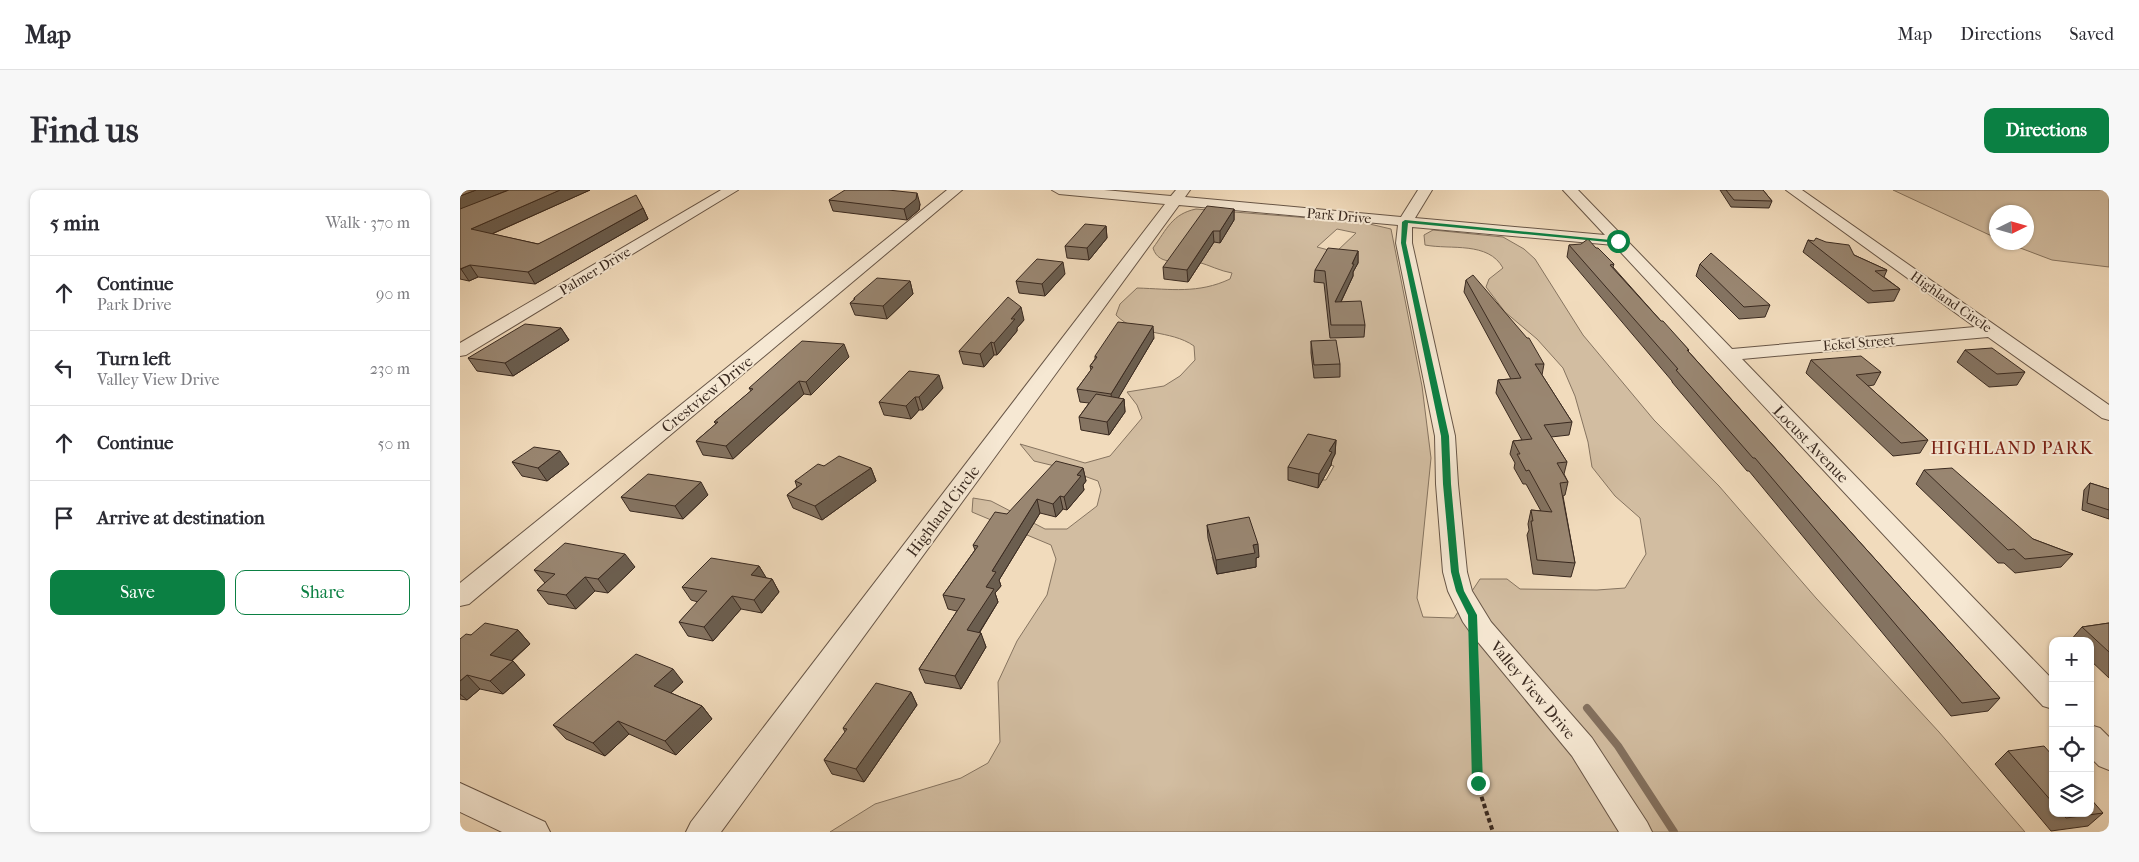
<!DOCTYPE html>
<html lang="en">
<head>
<meta charset="utf-8">
<style>
  :root { --surface:#fff; --page:#f7f7f7; --text:#2b2b33; --muted:#7c7c81; --line:#e1e1e2; --accent:#0b8043 }
  body { margin:0; font-family:"IM FELL French Canon",serif; background:var(--page); color:var(--text) }
  .controls { position:absolute; right:15px; bottom:15px; display:grid; overflow:hidden; border-radius:10px; box-shadow:0 1px 4px #0004 }
  .controls button { width:45px; height:45px; display:grid; place-items:center; padding:0; border:0; border-bottom:1px solid var(--line); background:var(--surface); color:var(--text); font:25px sans-serif }
  .compass { position:absolute; left:1529px; top:15px; width:45px; height:45px; border-radius:50%; background:var(--surface); box-shadow:0 1px 4px #0004; rotate:85deg }
  .stop { position:absolute; width:15px; height:15px; margin:-11px; border:4px solid #0b8043; border-radius:50%; background:#fff }
  .stop.end { background:#0b8043; border-color:#fff; box-shadow:0 1px 5px #0008 }
  .list { margin:0; padding:0; list-style:none }
  h2 { display:flex; justify-content:space-between; align-items:center; height:65px; margin:0; padding:0 20px; font-size:21px }
  h2 small { font-size:16px; font-weight:400; color:var(--muted) }
  .list li { display:grid; grid-template-columns:32px 1fr auto; gap:15px; align-items:center; box-sizing:border-box; height:75px; padding:0 20px; border-top:1px solid var(--line) }
  .list b { display:block; font-size:19px; white-space:nowrap }
  .list p { margin:0; font-size:16px; white-space:nowrap; color:var(--muted) }
  .list em { font-size:16px; font-style:normal; color:var(--muted) }
  .actions { display:flex; gap:10px; padding:15px 20px }
  .actions a { flex:1; padding:11px 0; border:1px solid var(--accent); border-radius:10px; text-align:center; font-size:18px; color:var(--accent) }
  .actions .main { background:var(--accent); color:#fff }
  .icon { flex:none; width:28px; height:28px; fill:none; stroke:currentColor; stroke-width:2; stroke-linecap:round; stroke-linejoin:round }
  .map { position:relative; flex:none; width:1649px; height:642px; overflow:hidden; border-radius:10px }
  header { display:flex; align-items:center; gap:30px; box-sizing:border-box; height:70px; padding:0 25px; background:var(--surface); border-bottom:1px solid var(--line) }
  header strong { font-size:24px }
  nav { display:flex; gap:28px; margin-inline-start:auto; font-size:18px }
  .intro { display:flex; align-items:center; justify-content:space-between; box-sizing:border-box; height:120px; padding:0 30px }
  h1 { margin:0; font-size:35px }
  .button { padding:12px 22px; border-radius:10px; background:var(--accent); color:#fff; font-size:18px; font-weight:700 }
  main { display:flex; gap:30px; padding:0 30px }
  aside { flex:1; background:var(--surface); border-radius:10px; box-shadow:0 1px 4px #0004 }
  .map>svg:first-child { display:block }
  .green { fill:#d2bda1; stroke:#867460; fill-rule:evenodd }
  .lines { fill:none; stroke-linecap:round; stroke-linejoin:round }
  .stream { stroke:#83705e; stroke-width:8 }
  .minor-casing { stroke:#685647; stroke-width:2 }
  .path { stroke:#3a2a20; stroke-width:4; stroke-dasharray:4.5 3; stroke-linecap:butt }
  .minor { fill:#f6e8d3; fill-rule:evenodd }
  .wall { fill:#847361; stroke:#3a2a20 }
  .shaded-wall { fill:#6b5e4f; stroke:#3a2a20 }
  .building { fill:#998671; stroke:#3a2a20 }
  .route { fill:#0b8043 }
  .labels { text-anchor:middle; dominant-baseline:central; stroke-width:4; stroke-linejoin:round; paint-order:stroke }
  .far-street-label { font-size:14px; fill:#3a2a20; stroke:#f6e8d3 }
  .street-label { font-size:16px; fill:#3a2a20; stroke:#f6e8d3 }
  .neighbourhood-label { font-size:18px; letter-spacing:1px; fill:#7a1f14; stroke:#f6e8d3 }
</style>
</head>
<body>
<header>
<strong>Map</strong>
<nav><a>Map</a><a>Directions</a><a>Saved</a></nav>
</header>
<div class="intro"><h1>Find us</h1><a class="button">Directions</a></div>
<main>
<aside>
<h2>5 min<small>Walk · 370 m</small></h2>
<ul class="list">
<li><svg class="icon" aria-label="ahead" viewBox="0 0 24 24"><path d="M12 20V5M6 11l6-6 6 6"/></svg><div><b>Continue</b><p>Park Drive</p></div><em>90 m</em></li>
<li><svg class="icon" aria-label="left" viewBox="0 0 24 24"><path d="M17 20v-9H6M10 6l-5 5 5 5"/></svg><div><b>Turn left</b><p>Valley View Drive</p></div><em>230 m</em></li>
<li><svg class="icon" aria-label="ahead" viewBox="0 0 24 24"><path d="M12 20V5M6 11l6-6 6 6"/></svg><div><b>Continue</b></div><em>50 m</em></li>
<li><svg class="icon" aria-label="arrive" viewBox="0 0 24 24"><path d="M6 21V4h12l-3 4 3 4H6"/></svg><div><b>Arrive at destination</b></div></li>
</ul>
<div class="actions"><a class="main">Save</a><a>Share</a></div>
</aside>
<div class="map">
<svg width="1649" height="642" viewBox="0 0 1649 642">
  <rect width="100%" height="100%" fill="#f1dbbc"/>
  <filter id="stains"><feTurbulence type="fractalNoise" baseFrequency=".004" numOctaves="4"/><feColorMatrix values="0 0 0 0 .2 0 0 0 0 .09 0 0 0 0 .02 0 0 0 .5 -.17"/></filter>
  <radialGradient id="worn" r=".72"><stop offset=".6" stop-color="#630" stop-opacity="0"/><stop offset="1" stop-color="#630" stop-opacity=".3"/></radialGradient>
  <!-- green -->
  <path class="green" d="M1433 0H1649V77L1592 70 1547 53 1566 52V22H1536V48Z
    M736 19 901 32 931 39 962 196 971 268 957 408 963 427 994 428 1020 389H1047L1060 399 1137 400 1165 398 1186 364 1180 328 1155 306 1132 277 1128 252 1115 206 1103 178 1077 149 1045 122 1026 97 1029 89 1043 78C1028 51 991 60 965 55L964 45 973 40 1043 47 1064 59 1075 69 1123 145 1194 230 1259 296 1356 408 1479 542 1565 642H370L415 614 501 588 528 573 540 552 538 492 557 451 587 405 596 369 591 355 512 322 513 308 531 311 585 339H607L637 316 641 300 638 291 599 277 574 271 560 254 625 273 650 266 682 228 677 215 667 202 704 196 720 186 735 170 734 156C710 139 677 147 656 125L660 114 677 98C711 99 738 104 770 89L772 83C760 81 749 75 738 72 723 69 699 78 693 58 707 39 712 24 736 19ZM877 39 896 43 876 62 857 57ZM847 257 869 275 874 276 866 290H863ZM752 367H798L757 384Z"/>
  <g class="lines">
    <!-- stream -->
    <path class="stream" d="M1127 518 1158 556 1214 642"/>
    <defs>
      <path id="minor" d="M261 0H278L6 165 0 166V153Z
        M487 0H502L9 414 0 416V393Z
        M592 0H644L711 6 716 0H730L725 7 941 27 958 0H972L955 28 1145 45 1103 0H1118L1272 159 1515 137 1326 0H1342L1649 215V230L1642 228 1528 147 1282 169 1593 490V519L1583 516 1154 55 952 37V53L995 246 998 294 1007 382 1012 401 1031 432 1132 548 1187 632 1192 642H1159L1112 566 1013 446 1003 432 988 401 983 382 976 294 975 246 936 53 938 35 719 15 261 642H226L231 632 705 14 599 4Z
        M1630 535 1640 538 1649 547V580L1639 576 1630 567Z
        M0 593 85 632 90 642H42L0 622Z"/>
    </defs>
    <!-- minor casing -->
    <use href="#minor" class="minor-casing"/>
    <!-- path -->
    <path class="path" d="M1014 465 1017 593 1033 642"/>
    <!-- minor -->
    <use href="#minor" class="minor"/>
  </g>
  <!-- wall -->
  <path class="wall" d="M0 0 28 8 49 0H130L32 44 78 54 183 18 188 29 75 94 18 87 9 91 0 89Z
    M1260 0H1303L1312 11 1309 18 1271 17Z
    M369 10 460 14 459 20 447 30 373 21Z
    M774 19V30L760 53 754 52 728 92 704 89 703 77Z
    M646 36 647 48 629 70 607 68 605 56Z
    M1348 50 1394 65 1427 80 1424 87 1440 99 1434 111 1408 113 1343 62Z
    M1109 55 1136 58 1154 74 1153 77 1201 131 1229 160 1228 161 1540 508 1528 521 1491 526 1289 281H1287L1212 192V191L1107 67Z
    M898 61V73L893 82V86L881 112 905 135 904 147 870 148 864 93 854 92 855 80Z
    M1240 74 1310 115 1305 127 1279 129 1236 86Z
    M605 84 585 106 559 103 556 91Z
    M1006 90 1084 174 1082 185 1112 232 1109 245 1091 247 1107 272 1104 284 1108 292 1105 305 1103 306 1115 373 1111 387 1073 384 1067 345 1069 340 1068 334 1071 320 1081 321 1066 294H1063L1054 278 1055 273 1050 264 1053 251 1062 250 1036 203 1038 190 1051 189 1004 102Z
    M450 91 453 104 427 129 395 125 390 113 394 110V108Z
    M564 130 557 138V141L537 165H534L524 177 503 174 499 161Z
    M101 138 109 150 53 186 17 181 8 168Z
    M694 148 658 208 664 209 665 222 649 245 621 240 619 227 629 213 620 212 617 199 631 180 630 176 635 169V166Z
    M851 151 880 174V187L854 188 851 163Z
    M1505 160 1565 182 1557 195 1529 197 1497 172Z
    M389 167 351 205 344 204 273 269 243 265 236 251 256 234 254 232 291 201 289 198Z
    M1351 170 1421 182 1414 195 1408 196 1468 250 1460 263 1433 266 1346 183Z
    M483 198 463 220H459L451 229 424 225 419 212Z
    M876 250 875 264 872 270 871 275 858 298 828 290V277Z
    M52 272 109 274 87 291 62 286Z
    M364 276 411 278 416 291 362 330 333 318 327 305 337 297 335 291Z
    M623 278 626 291 623 295 624 300 607 320 603 319 596 327 580 323 539 390 541 396 535 403 538 412 520 442 526 457 501 499 465 493 459 479 497 421 488 419 483 405 515 360 513 355 547 324Z
    M1464 280 1573 349 1613 364 1601 377 1555 383 1544 373H1538L1456 294Z
    M1630 293 1649 299V329L1622 320 1624 300Z
    M248 305 223 329 170 321 161 307Z
    M747 335 799 367 796 368V377L757 384 748 348Z
    M299 376 306 388 312 389 319 402 302 423 281 419 253 451 228 446 219 432 238 412 231 410 222 397Z
    M175 377 148 403 135 401 116 419 88 414 77 400 85 393 74 380Z
    M1649 433V488L1630 470V451H1610L1622 437Z
    M58 440 70 454 52 471H53L65 485 43 504 20 499 7 510 0 509V449L11 445Z
    M223 492 211 503 242 516 252 529 216 565 169 544 145 566 106 549 93 535Z
    M451 502 457 515 404 592 372 584 364 570 385 542 383 538Z
    M1548 561 1593 566V623H1643L1628 636 1591 641 1535 574Z"/>
  <!-- shaded-wall -->
  <path class="shaded-wall" d="M16 0H48L0 20V6Z
    M100 0H130L18 50 11 39Z
    M457 3 460 14 459 20 447 30 444 19Z
    M183 18 188 29 75 94 68 82Z
    M774 19V30L760 53V41Z
    M646 36 647 48 629 70 627 58Z
    M753 41 754 52 728 92 727 80Z
    M898 61V73L893 82V86L875 124V112Z
    M603 72 605 84 585 106 582 94Z
    M10 75 18 87 9 91 1 79Z
    M450 91 453 104 427 129 423 116Z
    M561 117 564 130 557 138V141L537 165 534 153 551 129Z
    M693 136 694 148 653 217 651 204Z
    M101 138 109 150 53 186 45 173Z
    M531 152 534 165 524 177 520 164Z
    M384 154 389 167 351 205 346 192Z
    M479 185 483 198 463 220 459 207Z
    M339 191 344 204 273 269 266 256Z
    M455 207 459 220 451 229 446 216Z
    M664 209 665 222 649 245 647 232Z
    M876 250 875 264 872 270 871 275 858 298 859 284 869 261Z
    M100 261 109 274 87 291 78 278Z
    M411 278 416 291 362 330 355 316Z
    M623 278 626 291 623 295 624 300 607 320 604 307 617 285Z
    M241 292 248 305 223 329 215 316Z
    M600 306 603 319 596 327 593 314Z
    M577 309 580 323 539 390 541 396 535 403 538 412 512 454 507 440 526 397 532 381Z
    M798 354 799 367 796 368V377L757 384 756 370 793 355Z
    M165 364 175 377 148 403 138 389Z
    M299 376 307 389 291 385Z
    M125 387 135 401 116 419 106 405Z
    M312 389 319 402 302 423 294 410Z
    M272 406 281 419 253 451 244 437Z
    M58 440 70 454 42 479 30 465Z
    M521 443 526 457 501 499 495 486Z
    M53 471 65 485 43 504 30 491Z
    M213 479 223 492 204 509 194 496Z
    M7 485 20 499 7 510 0 504V491Z
    M451 502 457 515 404 592 396 579Z
    M242 516 252 529 216 565 205 551Z
    M158 531 169 544 145 566 133 553Z"/>
  <!-- building -->
  <path class="building" d="M0 0H16L0 6Z
    M49 0H100L11 39 78 54 176 5 183 18 68 82 10 75 0 79V19Z
    M385 0H428L457 3 456 9 444 19 369 10Z
    M1266 0H1303L1312 11 1274 10Z
    M747 16 774 19 760 41H753L727 80 703 77Z
    M625 34 646 36 627 58 605 56Z
    M1356 48 1366 52 1389 55 1394 65 1427 80 1415 81 1440 99 1413 101 1348 50 1354 51Z
    M1128 49 1136 58H1138L1154 74 1150 75 1201 131H1203L1229 160H1227L1540 508 1502 513 1295 268H1293L1216 180 1218 179 1109 55 1121 54Z
    M868 58 898 61 892 74H894L875 112 901 111 905 135H871L865 81 855 80Z
    M1251 63 1310 115 1284 117 1240 74Z
    M577 69 603 72 582 94 556 91Z
    M1013 85 1067 148H1069L1084 174H1075L1112 232 1084 235 1107 272 1097 273 1108 292 1100 293 1115 373 1077 370 1071 331H1073L1071 320 1092 322 1069 280 1066 281 1057 264H1060L1053 251 1072 249 1038 190 1061 188 1006 90Z
    M417 88 450 91 423 116 390 113 395 109 394 108Z
    M548 107 561 117 551 129H555L534 153 531 152 520 164 499 161Z
    M658 132 693 136 651 204 617 199 633 177 630 176 637 167 635 166Z
    M65 134 101 138 45 173 8 168Z
    M876 150 880 174 854 175 851 151Z
    M342 151 384 154 346 192 339 191 266 256 236 251 258 232H254L293 199 289 198Z
    M1532 158 1565 182 1537 184 1505 160Z
    M1401 166 1421 182 1396 185 1468 250 1441 253 1351 170Z
    M449 181 479 185 459 207H455L446 216 419 212Z
    M636 204 664 209 647 232 619 227Z
    M848 244 876 250 869 261 872 262 859 284 828 277Z
    M74 257 100 261 78 278 52 272Z
    M379 266 411 278 355 316 327 305 342 294 335 291 358 274 364 276Z
    M596 271 623 278 617 285 621 286 604 307 600 306 593 314 577 309 532 381 536 382 526 397 534 399 507 440 521 443 495 486 459 479 505 409 483 405 518 356 513 355 535 322 547 324Z
    M1492 278 1573 349 1613 364 1565 369 1554 359 1548 360 1464 280Z
    M188 284 241 292 215 316 161 307Z
    M1630 293 1649 299V320L1627 313Z
    M789 327 798 354 793 355 795 363 756 370 747 335Z
    M105 353 165 364 138 389 125 387 106 405 77 400 95 384 74 380Z
    M251 368 299 376 291 385 312 389 294 410 272 406 244 437 219 432 247 401 222 397Z
    M25 433 58 440 30 465 53 471 30 491 7 485 0 491V449L6 444 11 445Z
    M1649 433V462L1622 437Z
    M176 464 213 479 194 496 242 516 205 551 158 531 133 553 93 535Z
    M416 493 451 502 396 579 364 570 387 539 383 538Z
    M1584 556 1593 566V613L1548 561Z
    M1630 608 1643 623 1606 628 1601 623H1630Z"/>
  <!-- route -->
  <path class="route" d="M945 30 1161 51 1158 53 948 33 946 53 989 246 991 294 999 382 1004 401 1017 425 1023 593 1018 598 1012 593 1008 425 996 401 991 382 983 294 981 246 941 53 942 32Z"/>
  <g class="labels">
    <!-- far-street labels -->
    <g class="far-street-label">
      <text transform="translate(879 26) rotate(5)">Park Drive</text>
      <text transform="translate(135 81) rotate(-31)">Palmer Drive</text>
      <text transform="translate(1491 112) rotate(35)">Highland Circle</text>
      <text transform="translate(1399 153) rotate(-5)">Eckel Street</text>
    </g>
    <!-- street labels -->
    <g class="street-label">
      <text transform="translate(247 204) rotate(-39)">Crestview Drive</text>
      <text transform="translate(1351 254) rotate(46)">Locust Avenue</text>
      <text transform="translate(483 321) rotate(-53)">Highland Circle</text>
      <text transform="translate(1073 500) rotate(50)">Valley View Drive</text>
    </g>
    <!-- neighbourhood labels -->
    <g class="neighbourhood-label">
      <text x="1552" y="258">HIGHLAND PARK</text>
    </g>
  </g>
  <rect width="100%" height="100%" filter="url(#stains)"/>
  <rect width="100%" height="100%" fill="url(#worn)"/>
</svg>
<div class="controls">
<button>+</button>
<button>−</button>
<button><svg class="icon" aria-label="locate" viewBox="0 0 24 24"><circle cx="12" cy="12" r="6"/><path d="M12 2v4M12 18v4M2 12h4M18 12h4"/></svg></button>
<button><svg class="icon" aria-label="layers" viewBox="0 0 24 24"><path d="M12 4l9 5-9 5-9-5zM3 14l9 5 9-5"/></svg></button>
</div>
<svg class="compass" viewBox="-18 -18 36 36"><path d="M0-13l5 13h-10z" fill="#e53935"/><path d="M0 13l5-13h-10z" fill="#7c7c81"/></svg>
<div class="stop" style="left:1158px;top:51px"></div>
<div class="stop end" style="left:1018px;top:593px"></div>
</div>
</main>
</body>
</html>
